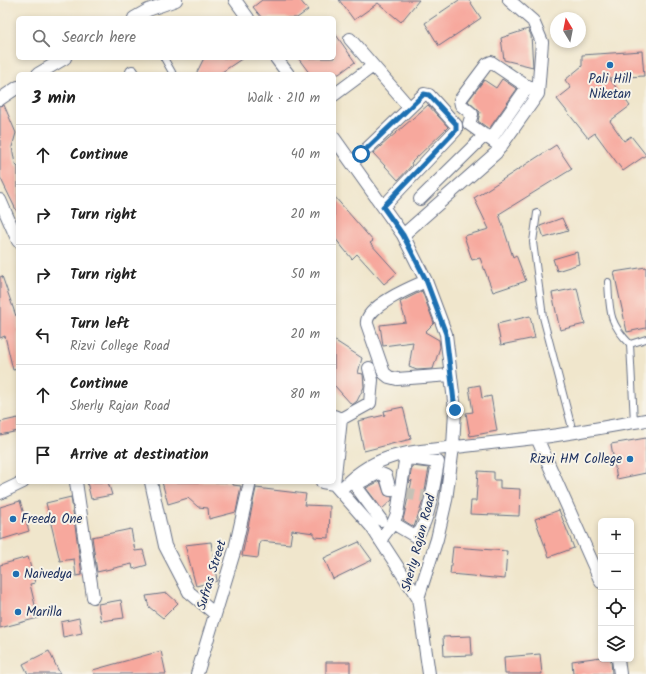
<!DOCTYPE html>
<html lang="en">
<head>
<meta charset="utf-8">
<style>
  :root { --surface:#fff; --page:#f6f6f6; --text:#222; --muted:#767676; --line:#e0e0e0 }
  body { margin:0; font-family:Kalam,sans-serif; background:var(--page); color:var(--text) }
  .controls { position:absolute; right:12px; bottom:12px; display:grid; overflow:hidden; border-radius:6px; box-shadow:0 2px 6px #0003 }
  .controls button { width:36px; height:36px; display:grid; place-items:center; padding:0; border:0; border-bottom:1px solid var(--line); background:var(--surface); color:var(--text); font:20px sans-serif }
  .compass { position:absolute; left:550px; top:12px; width:36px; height:36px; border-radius:50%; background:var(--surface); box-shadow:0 2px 6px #0003; rotate:350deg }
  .stop { position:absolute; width:12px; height:12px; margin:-9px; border:3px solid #1f6fb2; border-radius:50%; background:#fff }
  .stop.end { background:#1f6fb2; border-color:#fff; box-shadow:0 1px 4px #0008 }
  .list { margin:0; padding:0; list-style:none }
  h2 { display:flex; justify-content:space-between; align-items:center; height:52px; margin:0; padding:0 16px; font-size:17px }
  h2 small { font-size:13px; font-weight:400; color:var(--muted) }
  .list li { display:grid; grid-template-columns:26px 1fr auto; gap:12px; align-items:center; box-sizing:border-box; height:60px; padding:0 16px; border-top:1px solid var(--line) }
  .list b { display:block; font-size:15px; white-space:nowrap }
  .list p { margin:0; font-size:13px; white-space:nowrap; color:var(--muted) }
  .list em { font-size:13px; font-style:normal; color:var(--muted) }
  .icon { flex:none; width:22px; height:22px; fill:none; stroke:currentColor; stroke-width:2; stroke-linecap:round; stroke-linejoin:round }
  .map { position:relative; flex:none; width:646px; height:674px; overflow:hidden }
  .search { position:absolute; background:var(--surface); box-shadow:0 2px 6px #0003; left:16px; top:16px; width:320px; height:44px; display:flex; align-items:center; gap:10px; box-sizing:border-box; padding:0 14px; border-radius:6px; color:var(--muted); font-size:15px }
  .panel { position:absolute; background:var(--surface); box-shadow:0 2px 6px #0003; left:16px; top:72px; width:320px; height:412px; border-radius:6px }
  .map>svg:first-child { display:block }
  .building { fill:#f7a89d }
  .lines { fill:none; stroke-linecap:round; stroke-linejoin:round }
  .street-tunnel { stroke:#c5c1b6; stroke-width:12; stroke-dasharray:12 6; stroke-linecap:butt }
  .lane-casing { stroke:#666f84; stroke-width:8 }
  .street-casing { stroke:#666f84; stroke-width:14 }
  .lane { stroke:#fff; stroke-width:6 }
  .street { stroke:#fff; stroke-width:12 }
  .route { stroke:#1f6fb2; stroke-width:5 }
  .poi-dot { fill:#1f6fb2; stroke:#f7f3e8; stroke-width:1.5 }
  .labels { text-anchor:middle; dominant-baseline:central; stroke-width:4; stroke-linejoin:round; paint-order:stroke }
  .poi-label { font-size:13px; fill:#1b2f5e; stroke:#f7f3e8; text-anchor:start }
  .street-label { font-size:13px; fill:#1b2f5e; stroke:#f7f3e8 }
</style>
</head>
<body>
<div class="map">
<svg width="646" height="674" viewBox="0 0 646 674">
  <rect width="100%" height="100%" fill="#f7f3e8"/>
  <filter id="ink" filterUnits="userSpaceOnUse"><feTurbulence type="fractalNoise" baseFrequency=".025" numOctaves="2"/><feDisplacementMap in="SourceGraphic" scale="8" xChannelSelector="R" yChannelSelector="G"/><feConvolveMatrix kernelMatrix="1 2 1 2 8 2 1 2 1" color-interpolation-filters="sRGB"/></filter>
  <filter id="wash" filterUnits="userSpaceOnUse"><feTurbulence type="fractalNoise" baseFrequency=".012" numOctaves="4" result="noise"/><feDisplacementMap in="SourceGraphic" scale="16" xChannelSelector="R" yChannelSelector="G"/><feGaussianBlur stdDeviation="0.9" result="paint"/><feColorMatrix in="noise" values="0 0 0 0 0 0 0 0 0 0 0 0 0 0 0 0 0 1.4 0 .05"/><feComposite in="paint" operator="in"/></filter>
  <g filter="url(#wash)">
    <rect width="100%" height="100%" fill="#f0e6cc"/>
    <g id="blocks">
      <!-- building -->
      <path class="building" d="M262 0H300L308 10 297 18H262L253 7Z
        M339 0H419L401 22 378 3 354 20Z
        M459 0H469L481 18 439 46 425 23Z
        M528 29 531 35 533 67 504 60 501 38Z
        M334 32 355 62 339 74H310L298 58H334Z
        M642 51 644 76 609 78 630 106 610 121 624 141 631 136 646 155 623 171 595 133 588 138 557 99 571 88 565 80 582 66V55Z
        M204 58H243L219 74H196Z
        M502 79 517 89 489 129 478 121 480 112 468 101 484 80 496 88Z
        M4 105 16 133 12 147 15 164 18 167V214L0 177V106Z
        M428 105 448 127 411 163 412 165 398 180 373 153Z
        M556 145 572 169 499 214 513 257 516 255 526 281 493 292 480 258 472 260 464 236 489 229 474 198Z
        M334 196 373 241 370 243 397 273 384 284 357 254 352 259 334 237Z
        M562 218 568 231 544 238 540 226Z
        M577 252 579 264 557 271 553 259Z
        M646 267V328L627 332 614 272Z
        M2 276 16 316 18 315V369L13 370 5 336 0 338V277Z
        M577 288 585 324 560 330 552 293Z
        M422 291 434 323 425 332 439 340 440 347 433 369 417 370 409 367 413 342 383 346 380 325 406 322 400 302Z
        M530 316 535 338 501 345 497 324Z
        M334 340 362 358 358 373 363 374 364 387 357 401 352 405 334 385Z
        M480 385 482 398 491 396 497 431 470 436 466 413 473 412 469 387Z
        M403 407 411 439 364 451 358 421 385 415 384 411Z
        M18 418V431L0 435V422Z
        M646 438V473L617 479 611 444Z
        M412 466 429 468 423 501 414 527 403 520 412 480 409 483Z
        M478 471 494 472V480H500V488L520 489 519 516 470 514 471 501H476Z
        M380 481 385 495 392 497V500L382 509 366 488Z
        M87 482H108L112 495 91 499Z
        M162 482H233V485L241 486 236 512 209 519 208 508 198 507 188 498 168 504Z
        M256 488 306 494 304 505 330 506 329 538 314 537V533L292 530 290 544 260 541 258 558 242 556Z
        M71 497 82 575 76 576 74 559 60 561 46 503Z
        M20 501 29 531 0 540V507Z
        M559 510 574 548 549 557 535 519Z
        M131 529 135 551 143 550 147 565 133 569 132 564 97 572 92 537Z
        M211 542 217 581 196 586 185 545Z
        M359 542 372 560 333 579 324 558Z
        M453 547 507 551 505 579 450 574Z
        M28 557 35 583 30 584 38 618 0 628V565Z
        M167 593 178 603 163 618 149 607 146 596Z
        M121 600 124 618 101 621 98 604Z
        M79 618 82 633 63 637 61 622Z
        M471 636 472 655 444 656 443 637Z
        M49 651 60 674H28L23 664Z
        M161 651 166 674H94L93 670Z
        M540 654 542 674H505L504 657Z
        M601 657V659H611L612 674H573L572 661Z
        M326 662H350V674H326Z"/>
    </g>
  </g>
  <g filter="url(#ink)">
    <use href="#blocks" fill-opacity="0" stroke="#666f84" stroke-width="1"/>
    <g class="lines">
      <!-- street-tunnel -->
      <path class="street-tunnel" d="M403 493 428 497"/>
      <defs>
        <path id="lane" d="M164 58 173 74
          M537 213 533 242 543 317 573 432
          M608 282C610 311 608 322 630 344
          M634 422 630 344 646 339"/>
        <path id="street" d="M235 0 248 18
          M134 18 148 10 176 0
          M350 39 409 107
          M276 58 288 74
          M132 72 133 74
          M38 74 65 58
          M334 95 373 66
          M0 99 18 87
          M334 138 403 235 426 281 446 334 455 410 453 447 446 500 437 539 418 598 429 674
          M491 139 528 86
          M501 147 469 124 472 114 461 105 460 100 487 64 491 62 538 94
          M352 163 424 94 429 95 456 125V130L383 207
          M420 199 485 135
          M0 200 18 241
          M403 235 496 153 538 94 542 42 533 21 509 0
          M426 281C412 287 364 307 367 324L384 373 389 377 397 379 450 375
          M334 416 341 419 370 403 372 380 369 368
          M537 438 601 582
          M76 482 93 597
          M151 482 165 546 189 592 215 614
          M322 482 334 484
          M334 484 371 526 418 598
          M334 484 341 419
          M340 491C372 453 410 452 456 447 482 444 508 441 535 438 572 434 609 426 646 420
          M0 493 23 482
          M381 520 355 485 379 473 386 476 390 490
          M380 540 393 523 397 514 405 461 409 458 438 462C435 477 428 530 415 536L393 523
          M618 659 620 674
          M197 674 235 549 250 482"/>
      </defs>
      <!-- lane casing -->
      <use href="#lane" class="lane-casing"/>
      <!-- street casing -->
      <use href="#street" class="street-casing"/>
      <!-- lane -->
      <use href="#lane" class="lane"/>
      <!-- street -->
      <use href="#street" class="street"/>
    </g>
  </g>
  <g class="lines" filter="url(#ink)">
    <!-- route -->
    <path class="route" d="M361 154 424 94 429 95 456 124V130L383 207 403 235 426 280 446 334 455 410"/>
  </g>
  <!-- markers -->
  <g class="poi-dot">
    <circle cx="610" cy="65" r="4"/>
    <circle cx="630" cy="459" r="4"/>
    <circle cx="13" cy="519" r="4"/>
    <circle cx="16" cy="574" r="4"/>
    <circle cx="18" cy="612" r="4"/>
  </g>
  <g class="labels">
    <!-- poi labels -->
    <g class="poi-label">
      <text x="610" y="79" text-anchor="middle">Pali Hill<tspan x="610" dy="15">Niketan</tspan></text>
      <text x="622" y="459" text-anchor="end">Rizvi HM College</text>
      <text x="21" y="519">Freeda One</text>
      <text x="24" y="574">Naivedya</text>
      <text x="26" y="612">Marilla</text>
    </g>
    <!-- street labels -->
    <g class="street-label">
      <text transform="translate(419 543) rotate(-75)">Sherly Rajan Road</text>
      <text transform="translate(212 575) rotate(-73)">Sufras Street</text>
    </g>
  </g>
</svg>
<div class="controls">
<button>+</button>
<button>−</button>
<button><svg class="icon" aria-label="locate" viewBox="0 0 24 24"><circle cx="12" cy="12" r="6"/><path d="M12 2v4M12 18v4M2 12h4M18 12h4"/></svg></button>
<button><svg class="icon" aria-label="layers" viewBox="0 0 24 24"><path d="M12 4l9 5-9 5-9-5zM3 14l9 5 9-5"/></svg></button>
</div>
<svg class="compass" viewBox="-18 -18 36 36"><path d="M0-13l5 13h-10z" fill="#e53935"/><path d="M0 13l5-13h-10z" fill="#767676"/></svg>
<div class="stop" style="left:361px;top:154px"></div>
<div class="stop end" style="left:455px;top:410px"></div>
<div class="search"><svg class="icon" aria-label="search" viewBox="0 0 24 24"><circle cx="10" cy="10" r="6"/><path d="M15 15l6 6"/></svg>Search here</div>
<section class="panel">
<h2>3 min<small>Walk · 210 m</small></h2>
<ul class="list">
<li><svg class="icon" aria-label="ahead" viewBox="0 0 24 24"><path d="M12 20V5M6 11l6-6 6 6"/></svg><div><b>Continue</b></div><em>40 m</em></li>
<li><svg class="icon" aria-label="right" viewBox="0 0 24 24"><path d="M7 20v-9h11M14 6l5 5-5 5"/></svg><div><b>Turn right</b></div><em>20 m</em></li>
<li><svg class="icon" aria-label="right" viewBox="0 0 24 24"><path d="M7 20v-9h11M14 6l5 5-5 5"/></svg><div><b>Turn right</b></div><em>50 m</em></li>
<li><svg class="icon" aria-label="left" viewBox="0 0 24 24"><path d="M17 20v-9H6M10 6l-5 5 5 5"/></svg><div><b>Turn left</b><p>Rizvi College Road</p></div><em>20 m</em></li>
<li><svg class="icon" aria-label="ahead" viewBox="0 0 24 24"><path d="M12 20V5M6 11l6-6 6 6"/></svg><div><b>Continue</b><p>Sherly Rajan Road</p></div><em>80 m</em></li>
<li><svg class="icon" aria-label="arrive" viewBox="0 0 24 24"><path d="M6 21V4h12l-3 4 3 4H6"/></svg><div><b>Arrive at destination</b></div></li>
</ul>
</section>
</div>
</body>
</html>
